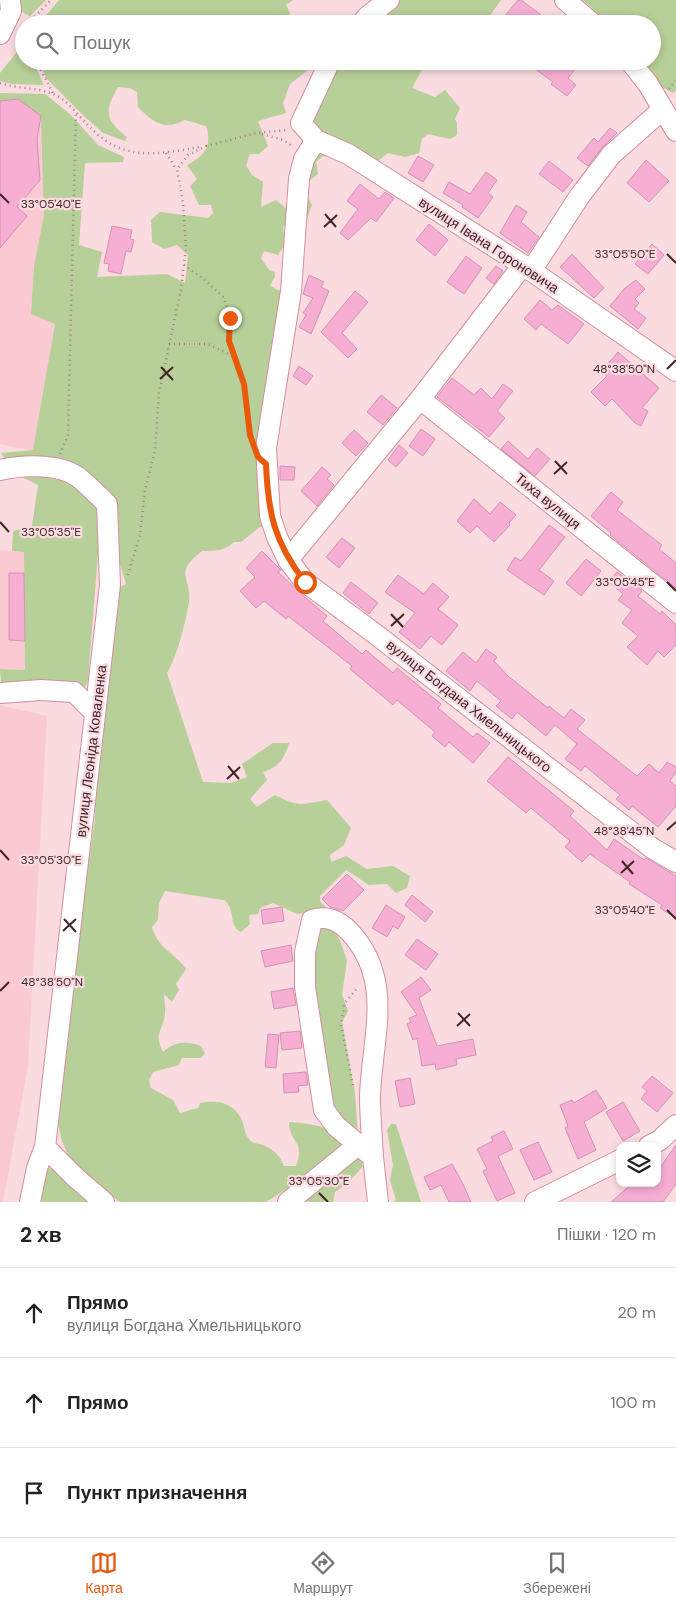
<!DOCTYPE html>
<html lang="uk">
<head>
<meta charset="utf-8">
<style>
  :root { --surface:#fff; --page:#f6f6f6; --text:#222; --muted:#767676; --line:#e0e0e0; --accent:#ea580c }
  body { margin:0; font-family:"DM Sans",sans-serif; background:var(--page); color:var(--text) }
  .controls { position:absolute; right:15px; bottom:15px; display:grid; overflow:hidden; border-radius:10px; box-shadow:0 2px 8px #0003 }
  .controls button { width:45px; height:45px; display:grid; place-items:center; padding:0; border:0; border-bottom:1px solid var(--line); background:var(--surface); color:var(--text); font:25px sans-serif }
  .stop { position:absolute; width:15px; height:15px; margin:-11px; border:4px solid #ea580c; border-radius:50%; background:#fff }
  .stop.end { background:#ea580c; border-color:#fff; box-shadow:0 1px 5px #0008 }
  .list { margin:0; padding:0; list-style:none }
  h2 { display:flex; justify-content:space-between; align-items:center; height:65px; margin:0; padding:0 20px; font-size:21px }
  h2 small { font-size:16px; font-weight:400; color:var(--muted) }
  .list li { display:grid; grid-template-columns:32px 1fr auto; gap:15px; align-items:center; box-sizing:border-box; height:90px; padding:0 20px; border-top:1px solid var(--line) }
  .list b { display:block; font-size:19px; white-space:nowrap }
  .list p { margin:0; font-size:16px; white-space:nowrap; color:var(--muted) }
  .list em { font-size:16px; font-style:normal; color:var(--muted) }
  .icon { flex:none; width:28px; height:28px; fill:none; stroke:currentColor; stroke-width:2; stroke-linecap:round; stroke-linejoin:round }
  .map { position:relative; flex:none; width:676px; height:1202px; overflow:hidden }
  .search { position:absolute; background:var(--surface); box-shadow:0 2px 8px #0003; left:15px; right:15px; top:15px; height:55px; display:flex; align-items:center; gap:12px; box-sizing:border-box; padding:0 18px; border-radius:28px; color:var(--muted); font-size:19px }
  .sheet { height:335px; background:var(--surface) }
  nav { display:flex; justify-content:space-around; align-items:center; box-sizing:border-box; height:70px; border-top:1px solid var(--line); background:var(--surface); font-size:14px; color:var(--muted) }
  nav a { display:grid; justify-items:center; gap:2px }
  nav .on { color:var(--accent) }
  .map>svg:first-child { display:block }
  .built { fill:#fbc9d1 }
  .green { fill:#b7cf98 }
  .building { fill:#f7aed3; stroke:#d293b3 }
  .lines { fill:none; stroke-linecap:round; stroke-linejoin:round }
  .minor-casing { stroke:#d58e9b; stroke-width:22 }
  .path { stroke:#9f8186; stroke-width:2.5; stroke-dasharray:1 4; stroke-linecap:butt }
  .minor { stroke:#fff; stroke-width:20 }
  .route { stroke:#ea580c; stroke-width:6 }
  .ticks { fill:none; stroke:#402429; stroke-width:2 }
  .labels { text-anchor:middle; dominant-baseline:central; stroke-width:4.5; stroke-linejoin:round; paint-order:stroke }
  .street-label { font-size:14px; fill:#402429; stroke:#fadbe0 }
  .ticks-label { font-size:12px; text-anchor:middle; fill:#402429; stroke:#fadbe0; stroke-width:4.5; stroke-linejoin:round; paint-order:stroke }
</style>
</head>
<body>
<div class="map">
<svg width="676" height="1202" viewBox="0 0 676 1202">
  <rect width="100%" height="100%" fill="#fadbe0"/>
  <!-- built -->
  <path class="built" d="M18 99 41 116 49 157 44 215 34 267 31 314 55 324 33 451 0 444V101Z
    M0 550 24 552 25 670 0 669Z
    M0 705 47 716 28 1066 3 1202H0Z"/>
  <!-- green -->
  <path class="green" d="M18 0H46L30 16 23 13Z
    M59 0H293L286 5 290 13 284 24H39Z
    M399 0H501L484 24H369Z
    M582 0H676V90L673 93 656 84 637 61H652V24H601L593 16 592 8Z
    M24 43V61H33L44 85 12 84 0 81V73Z
    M39 61H304L308 70 290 84 283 103 286 113 258 121 268 146 259 154H250L246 165 252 175 263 182 261 207 276 200 287 209 298 194 318 147 369 176C351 172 339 157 323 156L316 162 318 174 309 181 307 195 312 205 303 230 304 241 303 274 300 278 296 229 283 226 285 244 278 255 264 251 261 258 269 270 275 272V277L270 285 277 290H282L266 527H260L241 542H234C225 551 214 551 202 551 172 574 192 577 189 602 185 624 178 654 167 673L203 782 231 783 247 777 242 764 273 743H289C285 758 278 768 263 772L267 780 250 799 257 807 275 795C300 808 301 804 327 800L351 828 344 845 330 855 331 862 346 856 367 869 393 866 410 876 407 888 396 893 387 884 369 885 346 870 320 896V901L333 916V927L341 943 347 961 342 994 348 1011 342 1022 355 1094 358 1135 331 1109 309 986 311 912 297 914 273 903 260 908 258 914 249 915 250 924 241 932C228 926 236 909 224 900L165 891 159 903 158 920 152 927C158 949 173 951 186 969L176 984 179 990 172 1002 164 994C164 1000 166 1008 165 1014 163 1032 153 1032 163 1052 175 1041 185 1041 201 1046L205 1053 201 1058H182L179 1065 153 1072 149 1080 151 1088 173 1100 180 1113 198 1108 200 1103C216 1100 232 1102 241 1118 245 1126 244 1136 252 1142 256 1144 260 1144 263 1145 275 1150 280 1156 284 1166H296C306 1141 289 1143 289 1122 324 1125 351 1130 363 1166L348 1183 335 1192 333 1202H308L288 1188 266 1202H120L73 1167 62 1141 58 1124 75 955 95 819V788L105 718 116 589 126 584 119 561 115 503 14 458 5 459 1 453 33 450 55 324 31 314 34 266 44 215 41 117 18 99 0 101V93L45 94 71 115 98 145 124 157 123 162 85 163 79 245 102 252 97 277 167 274 185 283 188 255 177 245 164 249 152 242 151 220 160 212 208 218 213 213 211 205H199L190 186 197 179 187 165C204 156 213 146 206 126L185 120C164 131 154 123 138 107L137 92 130 88 118 87C104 111 105 120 127 137L125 141 103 133 85 117 46 78Z
    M336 61H427L412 88 435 97 445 90 460 108 455 119 457 123V135L450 139 428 134 422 139 419 153 405 157 388 153 379 160 371 163 317 131 313 115Z
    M20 476C52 476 89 481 101 515L88 680 83 692 8 694 1 682 0 669 25 670 24 552 12 551 13 531 32 526 38 485Z
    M391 1124H396L421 1202H394L396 1200 390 1180 393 1165 387 1130Z
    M52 1168 91 1202H33L46 1169Z"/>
  <!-- building -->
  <path class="building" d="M518 0H521L553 24H509L503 18Z
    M524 61H562L574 71 568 78 576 85 567 96 551 84 553 82Z
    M18 99 41 116 37 139 40 180 17 207 27 216 0 248V101Z
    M610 128 617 133 602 148 588 166 577 158 594 138 598 142Z
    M418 156 434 165 423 182 408 173Z
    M646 160 669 181 649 202 627 183Z
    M549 161 573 180 563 192 539 174Z
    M486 172 497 180 488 193 493 197 478 218 462 207 463 205 443 193 449 182 470 194Z
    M360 184 379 199 385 192 394 198 376 222 371 218 348 240 340 233 358 209 347 201Z
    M516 205 527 212 521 222 539 237 528 253 500 233Z
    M429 224 448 240 435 256 416 240Z
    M112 226 132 230 130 239 134 240 131 252 126 251 121 274 108 271 109 264 104 263Z
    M652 244 664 255 648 274 635 264Z
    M572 254 604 288 594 298 560 267Z
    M466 256 482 268 464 294 447 282Z
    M496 266 503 271 494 284 486 278Z
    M309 275 324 282 321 287 329 291 311 334 299 327 306 315 303 313 313 298 303 294Z
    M636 280 645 289 635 299 639 303 634 309 646 318 638 329 610 306 624 289Z
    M355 291 368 302 342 333 357 349 348 358 321 332Z
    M540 300 552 310 558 305 584 324 568 344 541 324 536 330 524 319Z
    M618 352 659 388 642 408 648 411 641 426 635 423 612 399 605 406 591 392 607 376 601 372Z
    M299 366 313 376 306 385 293 376Z
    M452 378 474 395 481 388 492 399 503 384 513 391 497 411 505 418 489 437 437 397Z
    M381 395 397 408 383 425 367 412Z
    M421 429 435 439 423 456 409 446Z
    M354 430 368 443 356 456 342 443Z
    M508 441 528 459 537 448 550 459 535 476 501 449Z
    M399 445 408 453 396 467 388 460Z
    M280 466 295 467 294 480H280Z
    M322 467 331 475 327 479 334 485 317 506 301 491Z
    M611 492 623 502 617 510 662 545 659 549 676 563V588L610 535 611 533 591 516Z
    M474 499 490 514 500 502 516 515 509 523 510 525 494 542 477 526 470 533 457 521Z
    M549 525 565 537 539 570 554 581 544 595 507 570 515 557 521 561Z
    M342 538 355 548 339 568 326 557Z
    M262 551 281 570 278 572 298 591 327 616 323 621 362 654 366 650 393 673 397 668 441 704 438 708 473 737 477 733 490 743 473 763 449 742 445 747 432 736 435 732 397 700 393 705 350 669 352 666 288 616 286 619 264 601 256 608 240 591 255 577 246 568Z
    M586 559 601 571 581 596 566 583Z
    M617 572 642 591 638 596 660 614 662 611 676 625V645L664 657 658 651 647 665 627 647 638 636 622 623 632 610 618 600 623 594 609 582Z
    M9 573H24L25 641 9 640Z
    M398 575 424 594 433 583 449 597 438 609 458 625 442 645 431 636 420 649 399 632 415 613 385 592Z
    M351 582 378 603 369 614 343 593Z
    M486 649 497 657 494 661 508 676 548 708 549 706 564 718 571 709 585 720 577 729 637 776 649 764 659 773 667 762 676 767V772L670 781 676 786V806L658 827 632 806 629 810 616 799 620 795 585 766 581 771 565 759 577 744 555 725 546 736 517 712 512 719 496 706 501 701 477 681 470 691 446 671 463 652 476 663Z
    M508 757 574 811 570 816 607 850 614 839 644 860 646 858 676 876V918L660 908 662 905 629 884 630 882 590 854 582 862 565 847 570 841 531 808 526 813 487 781Z
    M347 874 364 890 343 911 330 907 322 899Z
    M412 895 433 912 425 922 405 905Z
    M386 905 405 917 398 929 393 926 387 937 372 928Z
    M282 907 284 921 263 924 261 910Z
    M417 939 438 954 426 970 405 955Z
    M291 945 293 961 265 967 261 951Z
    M421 977 431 990 419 998 437 1046 473 1039 476 1055 456 1059 457 1065 436 1070 435 1064 422 1066 417 1038 413 1040 407 1024 411 1022 409 1018 417 1015 401 992Z
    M293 988 296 1005 274 1009 271 992Z
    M300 1031 302 1048 282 1050 280 1033Z
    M268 1034 279 1035 276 1068 265 1067Z
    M306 1072 308 1085 298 1086 299 1092 284 1093 283 1074Z
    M652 1076 673 1093 657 1112 641 1099 647 1091 642 1087Z
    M410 1078 415 1104 400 1107 395 1081Z
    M596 1090 607 1108 584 1122 596 1150 578 1159 565 1128 568 1126 560 1105 572 1100 574 1103Z
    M623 1102 640 1131 623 1141 606 1112Z
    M504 1131 513 1149 498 1156 515 1193 497 1201 483 1171 487 1169 477 1149 493 1141 491 1137Z
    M538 1142 552 1172 534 1180 520 1150Z
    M676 1145V1184L663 1202H611L633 1183H657V1172Z
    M452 1164 462 1182 471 1202H449L441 1185 430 1190 424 1177Z"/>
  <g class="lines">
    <defs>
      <path id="minor" d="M565 0 593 24
        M361 24 368 16 389 0
        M0 34 11 11 10 0
        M330 61 301 123 316 140 348 154 523 265 676 371
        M630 61 648 84 676 131
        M316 140 304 159 299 179 291 291 266 448 270 516 277 537 288 560 305 582 374 633 652 848 676 862
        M531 271 579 197 611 155 662 110
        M420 399 676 603
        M0 470C21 465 59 463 78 477 88 485 98 495 107 504L110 585 45 1147 37 1168 30 1202
        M288 560 420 399 523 265
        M0 693 41 690 74 692 95 713
        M649 1146 660 1140 676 1125
        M45 1147 75 1177 104 1202
        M373 1157C372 1137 370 1116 370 1096 372 1036 395 980 349 931 338 920 327 915 312 920L305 952V987L324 1110 336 1126 373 1157 378 1202
        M288 1202 359 1144
        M535 1202 620 1160"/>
    </defs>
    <!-- minor casing -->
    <use href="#minor" class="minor-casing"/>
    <!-- path -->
    <path class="path" d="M28 24 51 0
      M36 61 53 93
      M0 83C17 89 36 87 53 94 65 98 78 115 87 124 121 162 154 155 200 147
      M669 89 676 81
      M262 134 283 140 292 146
      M206 146 256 133 286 130
      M166 153 176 169
      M184 265 205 280 224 298 230 318 229 341 244 384 250 434
      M169 344H208L233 356
      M60 454 68 435 76 112
      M128 575 140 535 145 490 155 451 159 393 181 289 186 248 183 203 177 169 188 155 206 146
      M353 1085 341 1024 345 1003 358 987"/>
    <!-- minor -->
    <use href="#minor" class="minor"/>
  </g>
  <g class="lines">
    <!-- route -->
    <path class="route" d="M230 318 229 341 244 384 250 435 258 457 266 464C268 513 274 542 305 582"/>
  </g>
  <!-- ticks -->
  <path class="ticks" d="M0 194 9 203M325 214 336 227M324 227 337 215M667 254 676 263M161 367 173 380M667 369 676 360M160 379 173 367M555 461 567 474M554 474 567 462M0 522 9 532M667 582 676 591M391 614 403 627M391 626 404 614M228 766 239 779M227 779 240 767M667 830 676 822M0 850 9 860M622 861 633 874M621 873 634 861M667 910 676 919M64 919 76 932M63 931 76 919M0 991 9 982M458 1013 470 1026M457 1026 470 1014M319 1193 328 1202"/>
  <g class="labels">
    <!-- street labels -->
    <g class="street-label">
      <text transform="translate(489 245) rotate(33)">вулиця Івана Гороновича</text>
      <text transform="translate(548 501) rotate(39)">Тиха вулиця</text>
      <text transform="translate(469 706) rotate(38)">вулиця Богдана Хмельницького</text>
      <text transform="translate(91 751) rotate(-83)">вулиця Леоніда Коваленка</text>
    </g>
  </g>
  <g class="ticks-label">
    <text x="51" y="208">33°05'40"E</text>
    <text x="625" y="258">33°05'50"E</text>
    <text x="624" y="373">48°38'50"N</text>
    <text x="51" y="536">33°05'35"E</text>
    <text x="625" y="586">33°05'45"E</text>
    <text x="624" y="835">48°38'45"N</text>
    <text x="51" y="864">33°05'30"E</text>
    <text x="625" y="914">33°05'40"E</text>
    <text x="52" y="986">48°38'50"N</text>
    <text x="319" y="1185">33°05'30"E</text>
  </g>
</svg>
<div class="controls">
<button><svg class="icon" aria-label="layers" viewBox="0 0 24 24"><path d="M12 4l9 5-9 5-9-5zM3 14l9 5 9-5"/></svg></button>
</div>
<div class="stop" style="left:305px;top:582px"></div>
<div class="stop end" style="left:230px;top:318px"></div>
<div class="search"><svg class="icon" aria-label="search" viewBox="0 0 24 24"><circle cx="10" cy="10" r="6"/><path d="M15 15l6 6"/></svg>Пошук</div>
</div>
<section class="sheet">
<h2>2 хв<small>Пішки · 120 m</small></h2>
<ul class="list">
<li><svg class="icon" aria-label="ahead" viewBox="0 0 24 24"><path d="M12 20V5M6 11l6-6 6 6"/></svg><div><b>Прямо</b><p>вулиця Богдана Хмельницького</p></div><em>20 m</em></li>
<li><svg class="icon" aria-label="ahead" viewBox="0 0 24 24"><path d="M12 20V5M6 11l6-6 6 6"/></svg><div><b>Прямо</b></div><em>100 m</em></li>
<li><svg class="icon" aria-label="arrive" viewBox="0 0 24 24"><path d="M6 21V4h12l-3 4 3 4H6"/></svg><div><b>Пункт призначення</b></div></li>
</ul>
</section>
<nav>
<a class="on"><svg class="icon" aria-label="map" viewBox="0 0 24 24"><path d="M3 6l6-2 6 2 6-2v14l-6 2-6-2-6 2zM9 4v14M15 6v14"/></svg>Карта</a>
<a><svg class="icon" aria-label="directions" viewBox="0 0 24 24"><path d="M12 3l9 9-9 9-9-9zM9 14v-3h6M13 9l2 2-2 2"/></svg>Маршрут</a>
<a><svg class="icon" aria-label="saved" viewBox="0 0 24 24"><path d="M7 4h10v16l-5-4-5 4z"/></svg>Збережені</a>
</nav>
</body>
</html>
